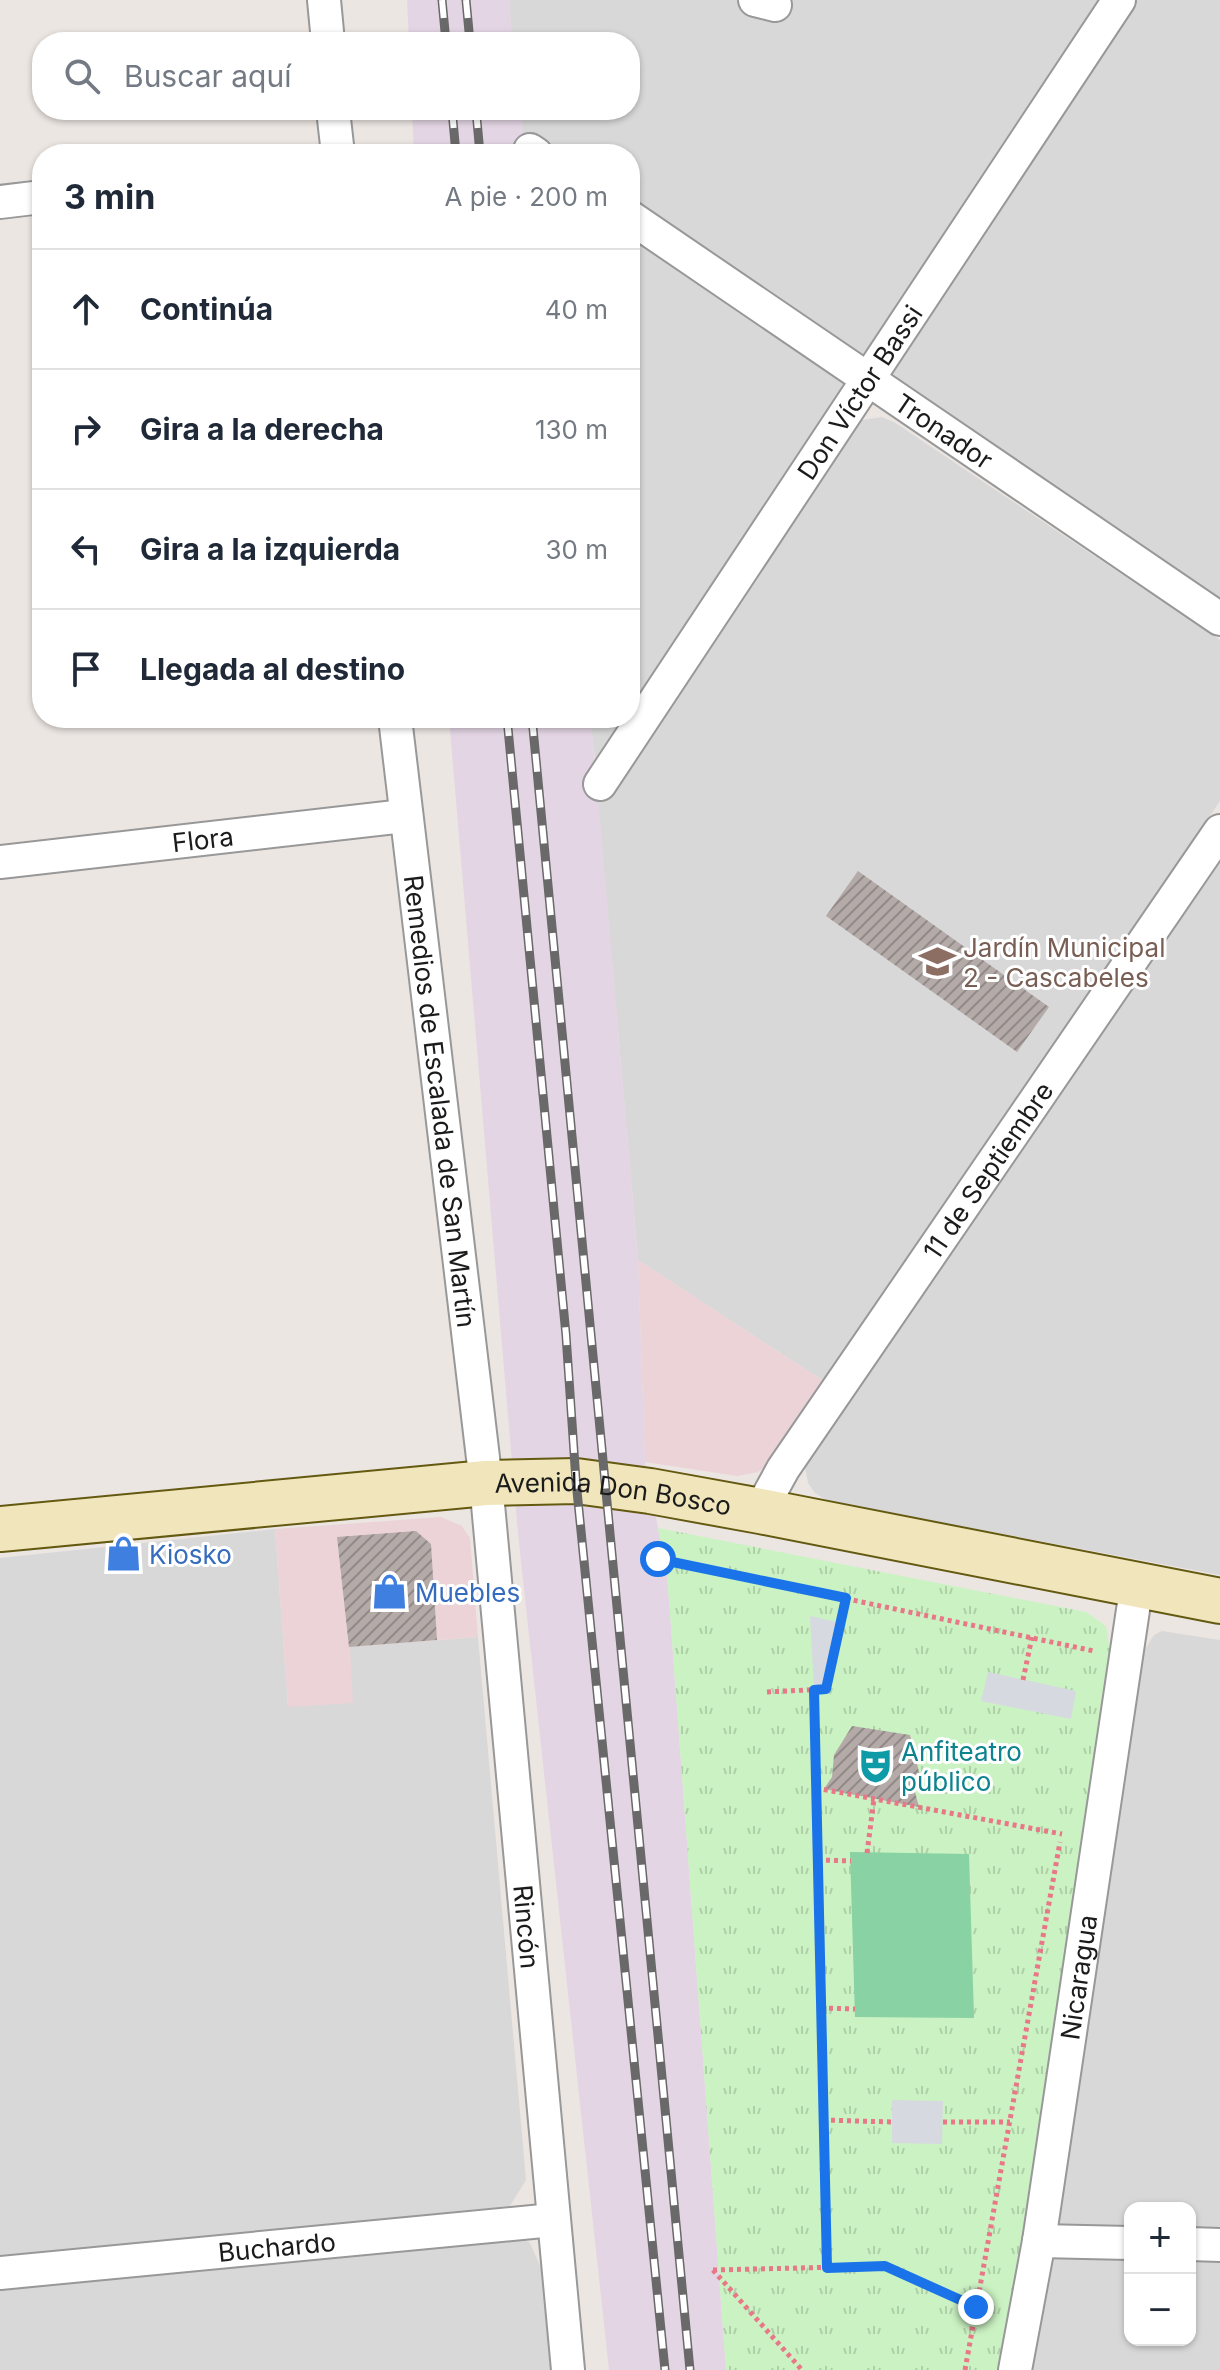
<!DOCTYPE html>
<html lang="es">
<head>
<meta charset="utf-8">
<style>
  :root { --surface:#fff; --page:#f2f2f3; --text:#1f2937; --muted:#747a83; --line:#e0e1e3 }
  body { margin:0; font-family:Inter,sans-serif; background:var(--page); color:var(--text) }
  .controls { position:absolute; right:24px; bottom:24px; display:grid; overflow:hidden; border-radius:16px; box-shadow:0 2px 6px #0004 }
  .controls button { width:72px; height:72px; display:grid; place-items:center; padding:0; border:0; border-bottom:2px solid var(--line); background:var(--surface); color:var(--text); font:40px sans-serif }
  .stop { position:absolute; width:24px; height:24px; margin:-18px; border:6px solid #1a73e8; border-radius:50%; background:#fff }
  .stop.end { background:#1a73e8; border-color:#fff; box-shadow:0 2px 8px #0008 }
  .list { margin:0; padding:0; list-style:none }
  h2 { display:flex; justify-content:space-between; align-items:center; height:104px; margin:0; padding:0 32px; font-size:34px }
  h2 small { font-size:26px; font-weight:400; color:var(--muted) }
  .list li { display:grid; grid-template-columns:52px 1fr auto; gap:24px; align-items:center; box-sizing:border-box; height:120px; padding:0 32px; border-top:2px solid var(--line) }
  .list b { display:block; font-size:30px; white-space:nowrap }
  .list em { font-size:26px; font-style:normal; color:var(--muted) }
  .icon { flex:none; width:44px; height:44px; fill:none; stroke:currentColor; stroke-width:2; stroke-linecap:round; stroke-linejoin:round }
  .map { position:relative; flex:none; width:1220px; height:2370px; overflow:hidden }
  .search { position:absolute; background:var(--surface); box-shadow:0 2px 6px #0004; left:32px; top:32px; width:608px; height:88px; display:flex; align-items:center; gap:20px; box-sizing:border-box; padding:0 28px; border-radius:32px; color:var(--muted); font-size:30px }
  .panel { position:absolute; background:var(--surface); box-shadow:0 2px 6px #0004; left:32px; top:144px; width:608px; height:584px; border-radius:32px }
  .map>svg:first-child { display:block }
  .residential { fill:#d9d8d9; fill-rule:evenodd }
  .commercial { fill:#ebd3d8 }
  .industrial { fill:#e3d5e4 }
  .park { fill:url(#park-tufts) }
  .pitch { fill:#89d2a4 }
  .plaza { fill:#d7d9e1 }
  .building { fill:url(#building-hatch) }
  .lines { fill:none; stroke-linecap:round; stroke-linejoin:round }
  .minor-casing { stroke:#989898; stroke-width:36 }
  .secondary-casing { stroke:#645911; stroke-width:48 }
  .path { stroke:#e87787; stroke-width:5; stroke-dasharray:4 4; stroke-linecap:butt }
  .minor { stroke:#fff; stroke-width:32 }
  .secondary { stroke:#f1e6bb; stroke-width:44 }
  .rail-casing { stroke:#696969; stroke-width:9 }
  .rail { stroke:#fff; stroke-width:6; stroke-dasharray:18; stroke-linecap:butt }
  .route { stroke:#1a73e8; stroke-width:10 }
  .labels { text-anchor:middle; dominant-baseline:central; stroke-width:6; stroke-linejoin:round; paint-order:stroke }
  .street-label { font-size:26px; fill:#1b1b1b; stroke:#fff }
  .education-label { font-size:26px; fill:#785e54; stroke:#fff; text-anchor:start }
  .shop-label { font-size:26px; fill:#366cbe; stroke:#fff; text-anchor:start }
  .culture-label { font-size:26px; fill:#0d838f; stroke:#fff; text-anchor:start }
</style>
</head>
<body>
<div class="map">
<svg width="1220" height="2370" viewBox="0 0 1220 2370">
  <defs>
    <pattern id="park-tufts" width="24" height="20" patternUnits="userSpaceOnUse" patternTransform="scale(2)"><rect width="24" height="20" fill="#cbf2c3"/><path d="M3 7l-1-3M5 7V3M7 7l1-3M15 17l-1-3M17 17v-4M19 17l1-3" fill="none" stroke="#aecfa7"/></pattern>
    <pattern id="building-hatch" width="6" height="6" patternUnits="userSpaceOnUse" patternTransform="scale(2)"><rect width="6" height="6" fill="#b4aba8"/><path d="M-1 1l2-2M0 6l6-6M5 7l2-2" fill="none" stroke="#928a88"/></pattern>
  </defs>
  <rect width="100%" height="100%" fill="#ece6e2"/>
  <!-- residential -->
  <path class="residential" d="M509 0H1220V598L863 356 630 706V154H524L519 110H630V42H512Z
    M882 417 894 422 1220 640V801L828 1384 638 1260 598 802 839 437 862 420Z
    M590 718H622L595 759Z
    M1220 863V1575L828 1501 815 1493 808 1483 805 1467 806 1453Z
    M275 1529 288 1707 349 1647 478 1637 526 2180 510 2206 0 2257V1558Z
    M1162 1631 1220 1640V2370H1021L1143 1652 1154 1635ZM1130 2208H1190V2340H1130Z
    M520 2236 530 2243 541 2268 551 2370H0V2288Z"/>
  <!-- commercial -->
  <path class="commercial" d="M638 1260 828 1384 772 1463 758 1472 737 1476 645 1462Z
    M441 1517 462 1526 470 1538 478 1637 350 1647 353 1703 288 1707 275 1529Z"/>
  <!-- industrial -->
  <path class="industrial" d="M407 0H509L512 42H409Z
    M412 110H520L526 154H414Z
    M449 718H591L638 1260 645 1462 667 1573 726 2370H609L518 1534Z"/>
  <!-- park -->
  <path class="park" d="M658 1528 1086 1612 1106 1626 1110 1651 1018 2288 1002 2370H726L667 1573Z"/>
  <!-- pitch -->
  <path class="pitch" d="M850 1852 969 1854 974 2018 855 2017Z"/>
  <!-- plaza -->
  <path class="plaza" d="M810 1616 841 1623 826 1689 814 1690Z
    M988 1672 1076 1691 1071 1719 981 1701Z
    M892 2100 943 2101 942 2144 892 2143Z"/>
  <!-- building -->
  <path class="building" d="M858 871 1049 1007 1017 1052 826 916Z
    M416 1531 431 1544 437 1640 349 1647 337 1537Z
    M852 1726 910 1735 920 1776 915 1792 919 1807 824 1789 832 1777 834 1755Z"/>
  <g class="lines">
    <defs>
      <g id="minor">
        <path d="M324 0 328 42"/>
        <path d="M755 0 775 5"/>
        <path d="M333 110 338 154"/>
        <path d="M530 150 536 154"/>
        <path d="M0 202 42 197"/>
        <path id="s1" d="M630 217 1220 619"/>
        <path id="s2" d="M395 718 486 1483 568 2370"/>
        <path id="s3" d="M600 784 1119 0"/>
        <path id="s4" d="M0 862 404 816"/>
        <path id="s5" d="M760 1511 783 1469 1220 831"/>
        <path d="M1039 2241 1130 2243"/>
        <path d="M1190 2244 1220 2245"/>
        <path id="s6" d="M0 2273 553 2220"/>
        <path id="s7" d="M1015 2370 1039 2241 1137 1583"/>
      </g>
      <g id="secondary">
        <path id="s8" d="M0 1529 486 1483 576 1481 650 1491 760 1511 1220 1601"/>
      </g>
    </defs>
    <!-- minor casing -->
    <use href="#minor" class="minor-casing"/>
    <!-- secondary casing -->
    <use href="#secondary" class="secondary-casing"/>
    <!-- path -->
    <path class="path" d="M658 1559 1094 1651
      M1023 1680 1032 1637
      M814 1690 827 2268
      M767 1692 826 1689 846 1598
      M816 1788 1062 1834
      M867 1853 874 1799
      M818 1860 851 1861
      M821 2008 855 2009
      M823 2120 892 2122
      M943 2122H1010
      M713 2270 885 2266 975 2307
      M713 2270 802 2370
      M965 2370 1060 1842"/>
    <!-- minor -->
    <use href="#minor" class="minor"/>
    <!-- secondary -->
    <use href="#secondary" class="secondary"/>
    <defs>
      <path id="rail" d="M442 0 446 42
        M466 0 470 42
        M452 110 456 154
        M476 110 480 154
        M507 718 566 1335 576 1481 665 2370
        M532 718 690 2370"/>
    </defs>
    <!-- rail casing -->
    <use href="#rail" class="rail-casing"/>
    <!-- rail -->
    <use href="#rail" class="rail"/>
  </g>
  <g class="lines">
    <!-- route -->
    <path class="route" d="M658 1559 846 1598 826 1689 814 1690 827 2268 885 2266 976 2307"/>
  </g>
  <!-- icons -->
  <defs>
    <symbol id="school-bare" viewBox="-9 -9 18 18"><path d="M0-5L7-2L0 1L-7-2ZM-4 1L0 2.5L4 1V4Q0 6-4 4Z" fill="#8d6e63" stroke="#fff" stroke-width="2.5" paint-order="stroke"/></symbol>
    <symbol id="shop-bare" viewBox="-9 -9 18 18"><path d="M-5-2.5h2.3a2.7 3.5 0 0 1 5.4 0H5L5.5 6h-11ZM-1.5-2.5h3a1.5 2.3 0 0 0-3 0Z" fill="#3f7fe0" stroke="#fff" stroke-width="2.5" paint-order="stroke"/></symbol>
    <symbol id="theatre-bare" viewBox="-9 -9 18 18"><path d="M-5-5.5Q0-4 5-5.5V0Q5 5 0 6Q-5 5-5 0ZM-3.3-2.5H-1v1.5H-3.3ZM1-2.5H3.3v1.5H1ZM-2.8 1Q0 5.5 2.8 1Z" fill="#0f9aa8" stroke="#fff" stroke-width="2.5" paint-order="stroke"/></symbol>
  </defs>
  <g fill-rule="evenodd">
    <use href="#school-bare" x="912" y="936" width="51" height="51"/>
    <use href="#shop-bare" x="98" y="1528" width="51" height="51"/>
    <use href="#shop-bare" x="364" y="1566" width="51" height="51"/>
    <use href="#theatre-bare" x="850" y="1740" width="51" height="51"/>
  </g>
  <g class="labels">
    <!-- street labels -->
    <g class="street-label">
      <text stroke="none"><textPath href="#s3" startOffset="470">Don Víctor Bassi</textPath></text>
      <text stroke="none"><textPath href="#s1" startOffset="380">Tronador</textPath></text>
      <text stroke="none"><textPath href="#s4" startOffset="204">Flora</textPath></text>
      <text stroke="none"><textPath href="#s2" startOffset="386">Remedios de Escalada de San Martín</textPath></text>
      <text stroke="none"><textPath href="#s5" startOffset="410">11 de Septiembre</textPath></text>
      <text stroke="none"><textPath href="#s8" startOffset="616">Avenida Don Bosco</textPath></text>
      <text stroke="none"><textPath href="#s2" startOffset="1216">Rincón</textPath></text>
      <text stroke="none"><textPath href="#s7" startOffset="398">Nicaragua</textPath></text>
      <text stroke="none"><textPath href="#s6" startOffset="278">Buchardo</textPath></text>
    </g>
    <!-- education labels -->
    <g class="education-label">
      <text x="963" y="947">Jardín Municipal<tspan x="963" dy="30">2 - Cascabeles</tspan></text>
    </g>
    <!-- shop labels -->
    <g class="shop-label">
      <text x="149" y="1554">Kiosko</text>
      <text x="415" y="1592">Muebles</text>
    </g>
    <!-- culture labels -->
    <g class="culture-label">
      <text x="901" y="1751">Anfiteatro<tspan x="901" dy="30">público</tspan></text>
    </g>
  </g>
</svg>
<div class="controls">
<button>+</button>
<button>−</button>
</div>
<div class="stop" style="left:658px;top:1559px"></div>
<div class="stop end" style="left:976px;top:2307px"></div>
<div class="search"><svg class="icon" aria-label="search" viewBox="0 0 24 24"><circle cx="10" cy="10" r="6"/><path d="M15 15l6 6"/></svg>Buscar aquí</div>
<section class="panel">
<h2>3 min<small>A pie · 200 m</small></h2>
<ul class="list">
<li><svg class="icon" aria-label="ahead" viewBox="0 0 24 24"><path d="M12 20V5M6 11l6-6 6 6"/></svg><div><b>Continúa</b></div><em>40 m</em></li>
<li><svg class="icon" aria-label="right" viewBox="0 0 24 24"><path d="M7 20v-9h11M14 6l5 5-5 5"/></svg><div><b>Gira a la derecha</b></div><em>130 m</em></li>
<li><svg class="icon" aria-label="left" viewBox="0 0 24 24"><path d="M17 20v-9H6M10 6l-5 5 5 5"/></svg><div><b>Gira a la izquierda</b></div><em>30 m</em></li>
<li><svg class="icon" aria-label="arrive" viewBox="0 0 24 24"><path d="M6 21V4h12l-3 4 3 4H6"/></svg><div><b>Llegada al destino</b></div></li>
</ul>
</section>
</div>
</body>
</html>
